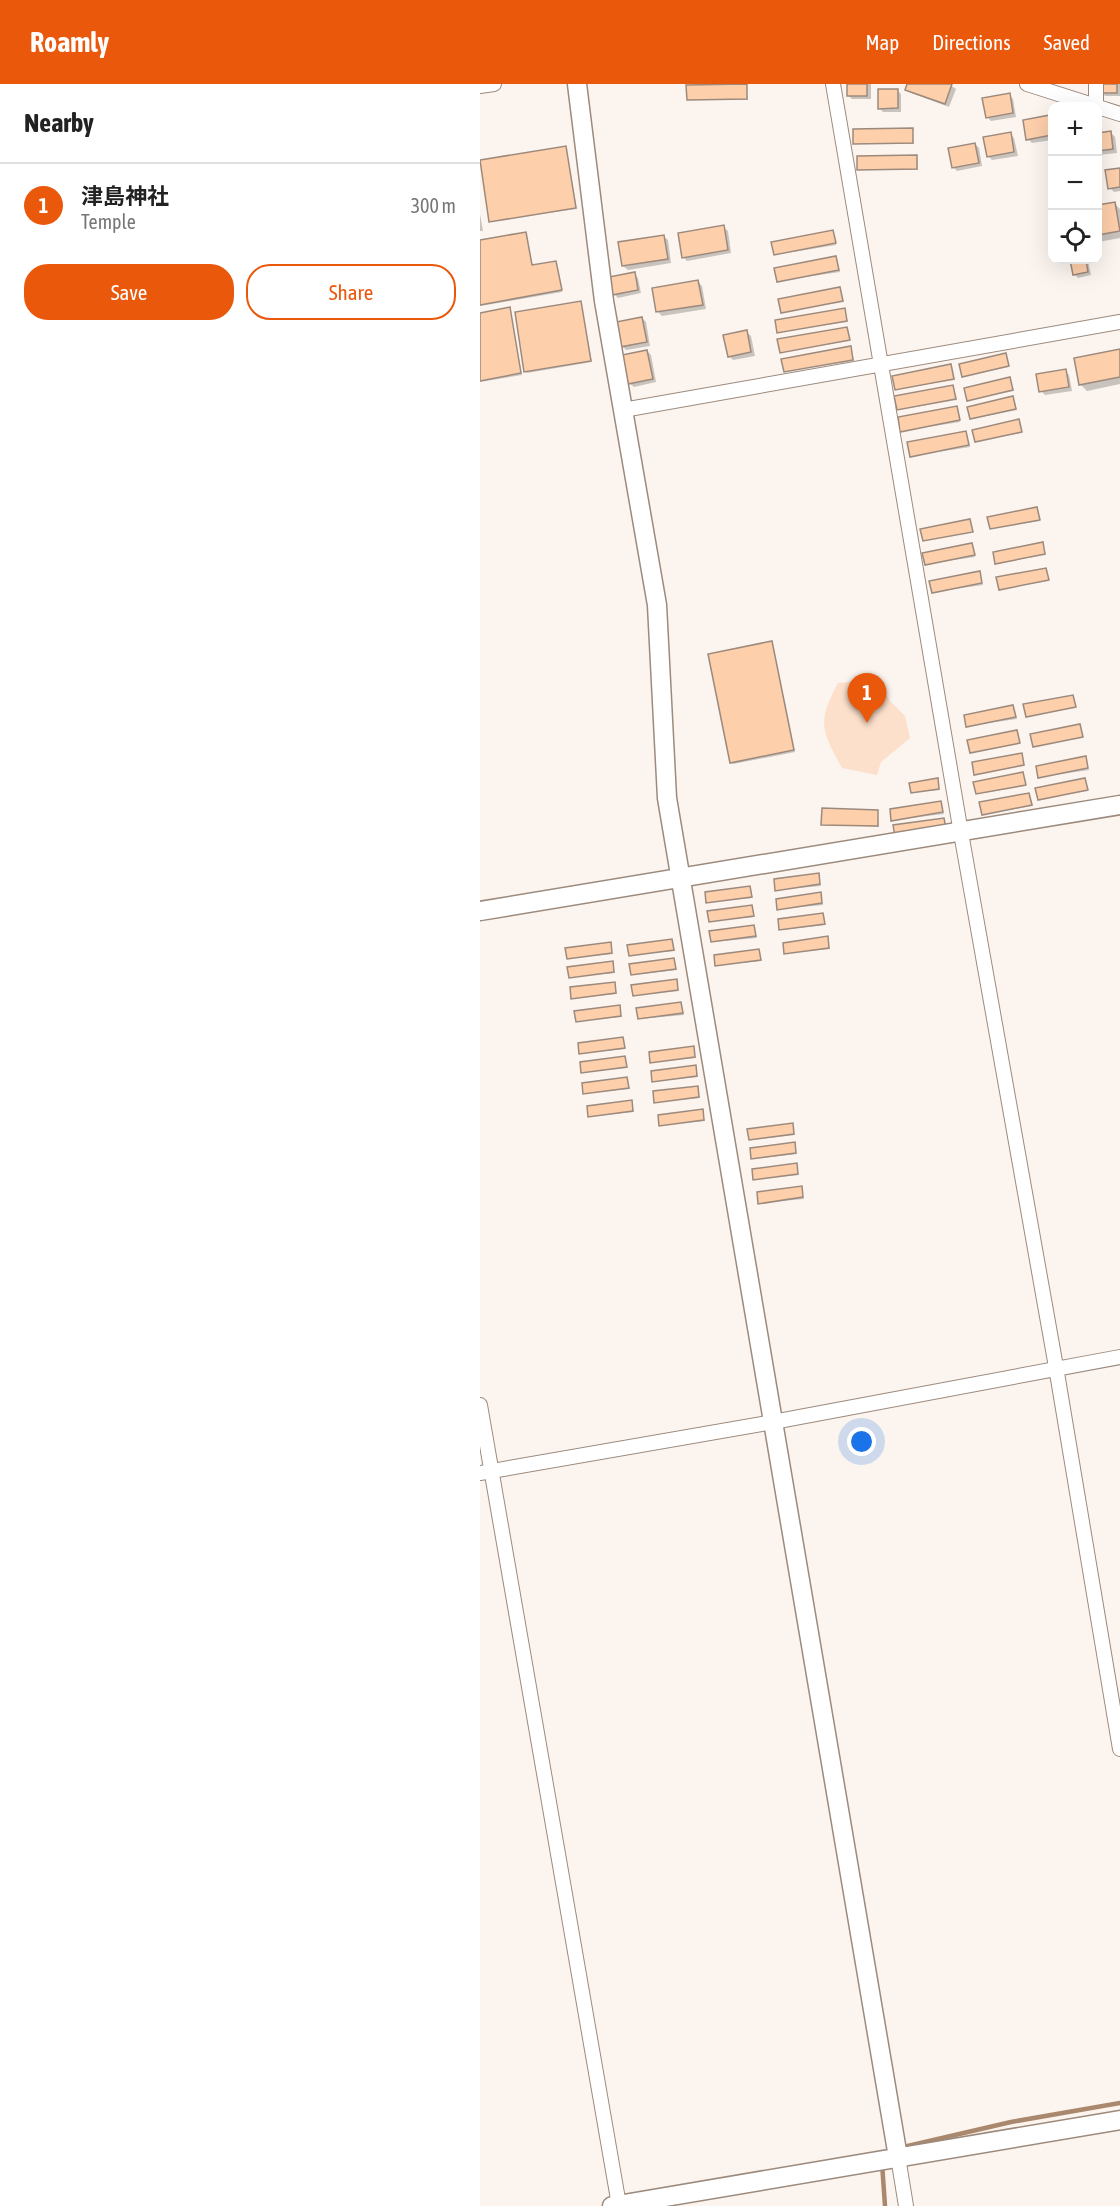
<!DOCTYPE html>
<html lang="en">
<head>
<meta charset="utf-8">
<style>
  :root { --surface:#fff; --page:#f6f6f6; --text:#222; --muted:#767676; --line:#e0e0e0; --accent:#ea580c }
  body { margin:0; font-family:"Asap Condensed","Noto Sans JP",sans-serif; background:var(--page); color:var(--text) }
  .controls { position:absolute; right:18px; top:18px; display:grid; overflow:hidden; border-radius:12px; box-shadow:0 6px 24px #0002 }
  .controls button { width:54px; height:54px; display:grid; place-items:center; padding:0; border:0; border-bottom:2px solid var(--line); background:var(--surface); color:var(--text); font:30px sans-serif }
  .you { position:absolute; left:382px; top:1358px; width:21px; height:21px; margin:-15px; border:4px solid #fff; border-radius:50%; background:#1a73e8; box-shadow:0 0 0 9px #1a73e833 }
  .badge { display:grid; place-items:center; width:39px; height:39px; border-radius:50%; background:var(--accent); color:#fff; font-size:20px; font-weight:700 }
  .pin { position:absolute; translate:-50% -50px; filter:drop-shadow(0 2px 3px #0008) }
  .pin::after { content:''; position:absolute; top:32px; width:21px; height:18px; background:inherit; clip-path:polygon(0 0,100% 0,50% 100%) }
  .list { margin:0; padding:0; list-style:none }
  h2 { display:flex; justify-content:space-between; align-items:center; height:78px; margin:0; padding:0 24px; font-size:26px }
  h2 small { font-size:20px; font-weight:400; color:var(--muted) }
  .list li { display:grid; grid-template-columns:39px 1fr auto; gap:18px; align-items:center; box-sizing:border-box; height:84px; padding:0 24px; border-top:2px solid var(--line) }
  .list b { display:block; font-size:22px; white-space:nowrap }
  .list p { margin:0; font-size:20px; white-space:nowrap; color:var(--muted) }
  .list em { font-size:20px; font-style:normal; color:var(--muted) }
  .actions { display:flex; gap:12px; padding:18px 24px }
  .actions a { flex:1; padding:14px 0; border:2px solid var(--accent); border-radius:24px; text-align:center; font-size:21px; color:var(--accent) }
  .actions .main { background:var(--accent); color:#fff }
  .icon { flex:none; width:33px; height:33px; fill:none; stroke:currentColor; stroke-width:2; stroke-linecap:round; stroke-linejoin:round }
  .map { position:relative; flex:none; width:640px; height:2122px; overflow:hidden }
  header { display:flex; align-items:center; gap:36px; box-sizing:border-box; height:84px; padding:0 30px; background:var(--accent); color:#fff }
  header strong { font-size:28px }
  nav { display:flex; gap:33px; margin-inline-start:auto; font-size:21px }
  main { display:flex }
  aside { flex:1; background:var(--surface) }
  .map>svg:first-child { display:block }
  .green { fill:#fce0cb }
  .shadow { fill:#0003 }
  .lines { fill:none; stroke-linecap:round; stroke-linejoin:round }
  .stream { stroke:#aa886d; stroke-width:4.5 }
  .building { fill:#fecfab; stroke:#9c8a7d; stroke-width:1.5 }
  .street-casing { stroke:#9c8a7d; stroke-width:16 }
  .secondary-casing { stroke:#9c8a7d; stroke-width:21 }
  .street { stroke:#fff; stroke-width:14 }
  .secondary { stroke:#fff; stroke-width:18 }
</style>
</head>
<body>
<header>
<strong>Roamly</strong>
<nav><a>Map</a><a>Directions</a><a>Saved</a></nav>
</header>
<main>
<aside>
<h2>Nearby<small></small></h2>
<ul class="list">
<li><span class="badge">1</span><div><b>津島神社</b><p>Temple</p></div><em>300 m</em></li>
</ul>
<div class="actions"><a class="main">Save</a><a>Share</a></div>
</aside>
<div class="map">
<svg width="640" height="2122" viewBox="0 0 640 2122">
  <rect width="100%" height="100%" fill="#fcf4ee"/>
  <!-- green -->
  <path class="green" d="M398 595 410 617 425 632 430 654 401 678 397 691 362 684C341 646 337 638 358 599Z"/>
  <!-- shadow -->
  <path class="shadow" d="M368 0H391V15H372L368 11Z
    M429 0H469L476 5 469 23 431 9 427 5Z
    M621 0H640V12H625L621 8Z
    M266 2 268 16 208 15Z
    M417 6 421 10V28H403L399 24Z
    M529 11 533 15 536 33 511 37 507 33Z
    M570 33 572 36V56L552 59 548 55Z
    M432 46 434 60 374 59Z
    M631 49 635 53 637 69 618 71V50Z
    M530 50 534 54 538 72 512 76 508 72Z
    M495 60 499 64 502 82 477 87 473 83Z
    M86 64 97 125 11 137Z
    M437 72 438 86 378 85Z
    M640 85V107L634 108 630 104Z
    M635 120 640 125V154L618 158V123Z
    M0 130 3 147H0Z
    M243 143 248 147 251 169 207 177 203 173Z
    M353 147 356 161 295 171Z
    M46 149 53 183 76 179 82 208 0 222V158Z
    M183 152 188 156 191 179 148 186 143 182Z
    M356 174 360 188 298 197Z
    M592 176H608L611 191 598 194 594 190Z
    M154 190 158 194 161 209 138 214 134 210Z
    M218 198 222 202 226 225 182 232 178 228Z
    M360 205 364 218 302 228Z
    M101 219 112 278 47 289 46 287Z
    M29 225 42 291 0 298V230Z
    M364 225 368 238 298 248Z
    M162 234 166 238 170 262 146 266 142 262Z
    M367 245 370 257 301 268Z
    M266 248 271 252 275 272 253 276 249 272Z
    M371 264 374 277 305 287Z
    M167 267 171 271 176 298 154 303 149 299Z
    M640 267V300L607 307 600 300Z
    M525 271 529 283 484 292Z
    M471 282 475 296 416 305Z
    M585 287 589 291 592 307 565 311 561 307Z
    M530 295 534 307 488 316Z
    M473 302 477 316 418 326Z
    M533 313 537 326 491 335Z
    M476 324 480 338 422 347Z
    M538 336 542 349 497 357Z
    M486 349 490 363 431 372Z
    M557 425 560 437 511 445Z
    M562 459 566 471 517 479Z
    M492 461 495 473 446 480Z
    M566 485 569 497 520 505Z
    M499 489 503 501 453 508Z
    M292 559 315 668 253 680 251 678Z
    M593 612 596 624 547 632Z
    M533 623 537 635 487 642Z
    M600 642 603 654 554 662Z
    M537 648 540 660 491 668Z
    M541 670 545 682 495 690Z
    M605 674 609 686 560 693Z
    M543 690 546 702 497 710Z
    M605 695 608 707 559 715Z
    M457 696 460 706 433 708Z
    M549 710 553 722 503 730Z
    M460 719 464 730 413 736Z
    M397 727 399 743 343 740Z
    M338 791 341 802 296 806Z
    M270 803 272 814 228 818Z
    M340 810 343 821 299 825Z
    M272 822 274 833 230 837Z
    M342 831 345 841 301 846Z
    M274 843 277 854 232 858Z
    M347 854 350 865 305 869Z
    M192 856 195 867 150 871Z
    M130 859 133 870 88 874Z
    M278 866 281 877 237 881Z
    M194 876 197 886 152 891Z
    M132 879 135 889 90 893Z
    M196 896 199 907 154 911Z
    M134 899 137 910 92 914Z
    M201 920 204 931 159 935Z
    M139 923 142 933 97 937Z
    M142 954 145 965 101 969Z
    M213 963 216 974 171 978Z
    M145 974 147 984 103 988Z
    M215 982 218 993 174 997Z
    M147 994 150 1005 105 1009Z
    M217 1003 220 1014 176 1018Z
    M151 1018 154 1028 110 1032Z
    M222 1027 225 1037 180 1041Z
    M312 1041 315 1051 270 1056Z
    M314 1060 317 1070 272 1075Z
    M316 1080 319 1091 275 1095Z
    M321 1104 324 1115 279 1119Z"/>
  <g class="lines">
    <!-- stream -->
    <path class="stream" d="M419 2064 531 2038 640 2019
      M402 2079 405 2122"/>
  </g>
  <!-- building -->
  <path class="building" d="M267 0V15L207 16 206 1Z
    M367 0H387V12H367Z
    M427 0H472L465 20 425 6Z
    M620 0H637V9H620Z
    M398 5H418V24L398 25Z
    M530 9 533 29 506 34 502 14Z
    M570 31 572 51 546 56 543 36Z
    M433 44V59L373 60V45Z
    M631 47 633 65 618 67V49Z
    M531 48 534 68 507 73 503 53Z
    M495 59 499 79 472 84 468 64Z
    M86 62 96 124 9 138 0 76Z
    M437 71V85L377 86V72Z
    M640 84V103L628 105 625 86Z
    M635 118 640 147 618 151V121Z
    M244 141 248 166 202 174 198 149Z
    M353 146 356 159 294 171 291 158Z
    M46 148 52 181 76 177 82 206 0 221V156Z
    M184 151 188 175 142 182 138 158Z
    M356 172 359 186 297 198 294 184Z
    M590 176H606L608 188 593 191Z
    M155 188 158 206 132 211 129 193Z
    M218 196 223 221 176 228 172 204Z
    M360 203 363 217 301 229 298 215Z
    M101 217 111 277 44 288 35 228Z
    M30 223 41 289 0 297V229Z
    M365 224 367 237 297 249 295 236Z
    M162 233 167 258 140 263 136 238Z
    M367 243 370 256 300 269 297 255Z
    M267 246 271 268 248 273 243 251Z
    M371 262 373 276 304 288 301 275Z
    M640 265V293L599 301 594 274Z
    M167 266 173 295 148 300 142 271Z
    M526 269 529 282 482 293 479 280Z
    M471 280 474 295 415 306 412 292Z
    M586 285 589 303 559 308 556 290Z
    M530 293 533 306 487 317 484 304Z
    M473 301 476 315 417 326 414 312Z
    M533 312 536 325 490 335 487 323Z
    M477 322 480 336 420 348 418 333Z
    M539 335 542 348 495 358 492 346Z
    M486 347 489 361 430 373 427 358Z
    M557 423 560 436 510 445 507 433Z
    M490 435 493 448 443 457 440 445Z
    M563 458 565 470 515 480 513 468Z
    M492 459 495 471 445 481 442 469Z
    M566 484 569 496 519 506 516 493Z
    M500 487 502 499 452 509 449 497Z
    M292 557 314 666 250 679 228 570Z
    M593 611 596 623 546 633 543 620Z
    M533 621 536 633 486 643 484 631Z
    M600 640 603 653 553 663 550 650Z
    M537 646 540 659 490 669 487 656Z
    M542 669 544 681 494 691 492 678Z
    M606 672 608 684 558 694 556 682Z
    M543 688 546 701 496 710 493 698Z
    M458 694 459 705 431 709 429 699Z
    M605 694 608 706 558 716 555 704Z
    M549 709 552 721 502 731 499 718Z
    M461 717 463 728 411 737 410 725Z
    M342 724 398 726V742L341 741Z
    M464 734 466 745 415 753 413 741Z
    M339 789 340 800 295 807 294 795Z
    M270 802 272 813 226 819 225 808Z
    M341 808 342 819 297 826 296 815Z
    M272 821 274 832 229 838 227 827Z
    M343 829 345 840 299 846 298 835Z
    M274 841 276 852 231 858 229 847Z
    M348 852 349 864 304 870 303 859Z
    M192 855 194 866 149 872 147 861Z
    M131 858 132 869 87 875 85 864Z
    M279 865 281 876 235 882 234 871Z
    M194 874 196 885 151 891 149 880Z
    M133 877 134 888 89 894 87 883Z
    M197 895 198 906 153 912 151 901Z
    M135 898 136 909 91 915 90 903Z
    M201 918 203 929 158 935 156 924Z
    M140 921 141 932 96 938 94 927Z
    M143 953 145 964 99 970 98 959Z
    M214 962 215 973 170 979 169 968Z
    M145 972 147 983 101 989 100 978Z
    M216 981 217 992 172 998 171 987Z
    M147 993 149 1004 103 1010 102 999Z
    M218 1002 219 1013 174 1019 173 1007Z
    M152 1016 153 1027 108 1033 107 1022Z
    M223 1025 224 1036 179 1042 178 1031Z
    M313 1039 314 1050 269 1056 267 1045Z
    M315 1058 316 1069 271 1075 270 1064Z
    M317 1079 318 1090 273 1096 272 1085Z
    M322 1102 323 1113 278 1120 277 1108Z"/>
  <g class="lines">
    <defs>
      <path id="street" d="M353 0 481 749 576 1283 640 1665
        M547 0 616 22
        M616 0V22
        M0 2 14 0
        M618 23 640 30
        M143 326 640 238
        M0 1321 139 2121
        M0 1389 293 1338 640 1273
        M418 2073 426 2122"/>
      <path id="secondary" d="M97 0 124 217 177 521 187 714 418 2073
        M0 827 640 721
        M132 2122 640 2036"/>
    </defs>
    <!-- street casing -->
    <use href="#street" class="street-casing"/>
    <!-- secondary casing -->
    <use href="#secondary" class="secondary-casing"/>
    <!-- street -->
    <use href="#street" class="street"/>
    <!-- secondary -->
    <use href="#secondary" class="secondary"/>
  </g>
</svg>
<div class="controls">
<button>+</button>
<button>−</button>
<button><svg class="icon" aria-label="locate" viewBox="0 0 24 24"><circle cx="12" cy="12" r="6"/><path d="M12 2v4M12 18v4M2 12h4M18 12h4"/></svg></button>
</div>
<div class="you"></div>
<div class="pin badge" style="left:387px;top:639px">1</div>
</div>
</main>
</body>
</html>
